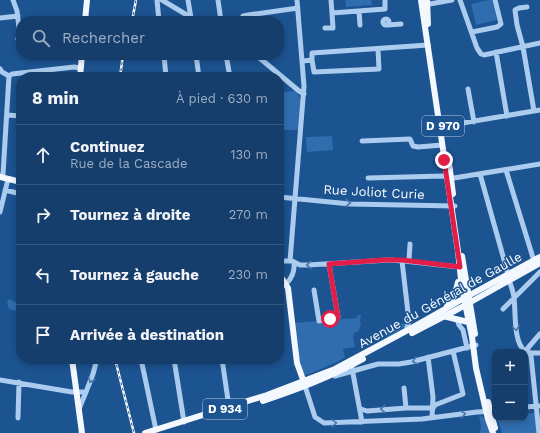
<!DOCTYPE html>
<html lang="fr">
<head>
<meta charset="utf-8">
<style>
  :root { --surface:#153e6d; --page:#1e4572; --text:#f1f3f6; --muted:#9daec2; --line:#345780 }
  body { margin:0; font-family:"Work Sans",sans-serif; background:var(--page); color:var(--text) }
  .controls { position:absolute; right:12px; bottom:12px; display:grid; overflow:hidden; border-radius:8px; box-shadow:0 2px 6px #0003 }
  .controls button { width:36px; height:36px; display:grid; place-items:center; padding:0; border:0; border-bottom:1px solid var(--line); background:var(--surface); color:var(--text); font:20px sans-serif }
  .stop { position:absolute; width:12px; height:12px; margin:-9px; border:3px solid #e11d48; border-radius:50%; background:#fff }
  .stop.end { background:#e11d48; border-color:#fff; box-shadow:0 1px 4px #0008 }
  .list { margin:0; padding:0; list-style:none }
  h2 { display:flex; justify-content:space-between; align-items:center; height:52px; margin:0; padding:0 16px; font-size:17px }
  h2 small { font-size:13px; font-weight:400; color:var(--muted) }
  .list li { display:grid; grid-template-columns:26px 1fr auto; gap:12px; align-items:center; box-sizing:border-box; height:60px; padding:0 16px; border-top:1px solid var(--line) }
  .list b { display:block; font-size:15px; white-space:nowrap }
  .list p { margin:0; font-size:13px; white-space:nowrap; color:var(--muted) }
  .list em { font-size:13px; font-style:normal; color:var(--muted) }
  .icon { flex:none; width:22px; height:22px; fill:none; stroke:currentColor; stroke-width:2; stroke-linecap:round; stroke-linejoin:round }
  .map { position:relative; flex:none; width:540px; height:433px; overflow:hidden }
  .search { position:absolute; background:var(--surface); box-shadow:0 2px 6px #0003; left:16px; top:16px; width:268px; height:44px; display:flex; align-items:center; gap:10px; box-sizing:border-box; padding:0 14px; border-radius:16px; color:var(--muted); font-size:15px }
  .panel { position:absolute; background:var(--surface); box-shadow:0 2px 6px #0003; left:16px; top:72px; width:268px; height:292px; border-radius:16px }
  .map>svg:first-child { display:block }
  .green { fill:#2f6daf }
  .lines { fill:none; stroke-linecap:round; stroke-linejoin:round }
  .minor { stroke:#abccee; stroke-width:5 }
  .major { stroke:#f3f8ff; stroke-width:6 }
  .rail-casing { stroke:#fff; stroke-width:2.5 }
  .rail { stroke:#1c5391; stroke-width:1; stroke-dasharray:3; stroke-linecap:butt }
  .oneway { stroke:#4777ad }
  .route { stroke:#e11d48; stroke-width:5 }
  .labels { text-anchor:middle; dominant-baseline:central; stroke-width:3; stroke-linejoin:round; paint-order:stroke }
  .shield { fill:#1c5391; stroke:#bbcbde; stroke-width:1 }
  .shield-label { font-size:12px; font-weight:bold; fill:#fff }
  .street-label { font-size:13px; fill:#fff; stroke:#1c5391 }
</style>
</head>
<body>
<div class="map">
<svg width="540" height="433" viewBox="0 0 540 433">
  <rect width="100%" height="100%" fill="#1c5391"/>
  <!-- green -->
  <path class="green" d="M345 0H371L372 5 346 7Z
    M489 0H492L497 20 476 25 471 4Z
    M295 91 299 96 301 100 299 130H281V141H279V92Z
    M332 136 333 150 307 152 306 137Z
    M9 299 21 305V312L9 309 7 303Z
    M357 315H361L360 322 361 325 358 332H355L353 337 355 347 343 349 345 357 339 361 307 375H305L299 366 293 323 357 318Z
    M406 323 405 327 388 337 386 336 392 325Z
    M535 413 537 433H502L497 418H525V414Z
    M479 415 485 418 491 433H480L481 426Z"/>
  <g class="lines">
    <!-- minor -->
    <path class="minor" d="M13 0 17 11 20 36 18 39
      M157 0 159 21
      M162 0 197 21
      M188 0 191 18
      M218 0 221 21
      M331 0 332 13 385 9V0
      M460 0 477 48 481 54 484 55 540 43
      M424 5 452 0
      M527 7 519 8 515 10 517 25 523 47 534 111
      M359 11 360 25
      M0 18 18 16
      M383 22a3 3 0 1 1 6 0a3 3 0 1 1-6 0Z
      M241 21 243 16 248 15 298 8
      M388 25 401 24
      M325 28H333L332 13
      M472 32 497 27 501 24 495 0
      M496 52 507 116
      M164 55 166 77
      M196 55 199 77
      M226 55 230 77
      M256 55 299 91 304 94
      M312 60 314 72 379 69 378 49
      M303 61 312 60V53L428 45
      M0 69 2 72 9 76
      M43 71V77
      M9 76 12 74 74 67 80 68
      M468 89 474 122
      M7 115 21 116
      M439 127 540 110
      M362 141 410 139 413 146 418 147 442 145
      M506 170 534 261
      M480 174 508 274
      M0 177 3 174 9 76
      M368 178 443 176 454 178 540 164
      M5 190 21 194
      M279 197 350 204 455 206
      M0 212 8 179
      M279 261H292L300 265H308L389 260 404 261 459 267
      M290 261 304 86 297 0
      M402 261 409 321 406 331
      M409 261 410 244
      M21 264V270
      M509 280C511 286 514 293 514 299 516 312 513 342 525 351 529 354 535 353 540 353
      M286 284C292 278 295 271 294 262
      M314 290 319 321 338 317 329 264
      M503 309 540 272
      M457 319 459 325 463 330 467 348
      M428 357 433 397 432 418
      M141 359 156 430
      M174 359 184 422
      M222 359 229 407
      M352 368 362 422
      M335 376 378 364H399L411 362 476 345
      M0 380 72 392H86L93 374 97 359
      M305 386 315 417 324 423 422 419 477 412 495 411
      M404 388 406 408
      M525 407 540 406
      M433 408 435 405 463 394 453 351
      M79 409 86 392
      M361 409 367 411 406 408H433
      M18 418 19 382
      M539 433 531 356 527 349 540 334"/>
    <!-- major -->
    <path class="major" d="M421 0 458 251 462 289 472 337 476 368 488 419 493 433
      M427 0 428 24
      M85 21 87 0
      M80 77 82 55
      M449 163 453 194
      M0 177 21 182
      M462 256 475 334
      M279 274 288 288 297 363 305 385
      M447 306 455 294 458 282
      M443 316 468 322
      M412 333 460 308 540 263
      M72 359 82 433
      M263 401C298 389 331 377 363 359
      M488 402 495 428
      M145 433 267 395 335 369 406 331 468 296 540 257"/>
    <defs>
      <path id="rail" d="M132 21 136 0
        M120 77 123 55
        M115 359 134 433"/>
    </defs>
    <!-- rail casing -->
    <use href="#rail" class="rail-casing"/>
    <!-- rail -->
    <use href="#rail" class="rail"/>
  </g>
  <!-- one-way arrows -->
  <defs><path id="oneway-chevron" d="M-2-3.5L2.5 0L-2 3.5" fill="none" stroke-width="1.6" stroke-linecap="round" stroke-linejoin="round"/></defs>
  <g class="oneway">
    <use href="#oneway-chevron" transform="translate(348 203) rotate(4)"/>
    <use href="#oneway-chevron" transform="translate(309 265) rotate(178)"/>
    <use href="#oneway-chevron" transform="translate(516 328) rotate(82)"/>
    <use href="#oneway-chevron" transform="translate(415 361) rotate(165)"/>
    <use href="#oneway-chevron" transform="translate(91 380) rotate(113)"/>
    <use href="#oneway-chevron" transform="translate(383 409) rotate(176)"/>
    <use href="#oneway-chevron" transform="translate(463 414) rotate(-8)"/>
    <use href="#oneway-chevron" transform="translate(334 423) rotate(-2)"/>
  </g>
  <g class="lines">
    <!-- route -->
    <path class="route" d="M330 319 338 317 329 264 383 260H402L460 267 444 160"/>
  </g>
  <g class="labels">
    <!-- shield labels -->
    <g class="shield">
      <rect x="422" y="116" width="42" height="20" rx="3"/>
      <rect x="203" y="399" width="44" height="20" rx="3"/>
    </g>
    <g class="shield-label">
      <text x="443" y="126">D 970</text>
      <text x="225" y="409">D 934</text>
    </g>
    <!-- street labels -->
    <g class="street-label">
      <text transform="translate(374 192) rotate(3)">Rue Joliot Curie</text>
      <text transform="translate(440 300) rotate(-29)">Avenue du Général de Gaulle</text>
    </g>
  </g>
</svg>
<div class="controls">
<button>+</button>
<button>−</button>
</div>
<div class="stop" style="left:330px;top:319px"></div>
<div class="stop end" style="left:444px;top:160px"></div>
<div class="search"><svg class="icon" aria-label="search" viewBox="0 0 24 24"><circle cx="10" cy="10" r="6"/><path d="M15 15l6 6"/></svg>Rechercher</div>
<section class="panel">
<h2>8 min<small>À pied · 630 m</small></h2>
<ul class="list">
<li><svg class="icon" aria-label="ahead" viewBox="0 0 24 24"><path d="M12 20V5M6 11l6-6 6 6"/></svg><div><b>Continuez</b><p>Rue de la Cascade</p></div><em>130 m</em></li>
<li><svg class="icon" aria-label="right" viewBox="0 0 24 24"><path d="M7 20v-9h11M14 6l5 5-5 5"/></svg><div><b>Tournez à droite</b></div><em>270 m</em></li>
<li><svg class="icon" aria-label="left" viewBox="0 0 24 24"><path d="M17 20v-9H6M10 6l-5 5 5 5"/></svg><div><b>Tournez à gauche</b></div><em>230 m</em></li>
<li><svg class="icon" aria-label="arrive" viewBox="0 0 24 24"><path d="M6 21V4h12l-3 4 3 4H6"/></svg><div><b>Arrivée à destination</b></div></li>
</ul>
</section>
</div>
</body>
</html>
